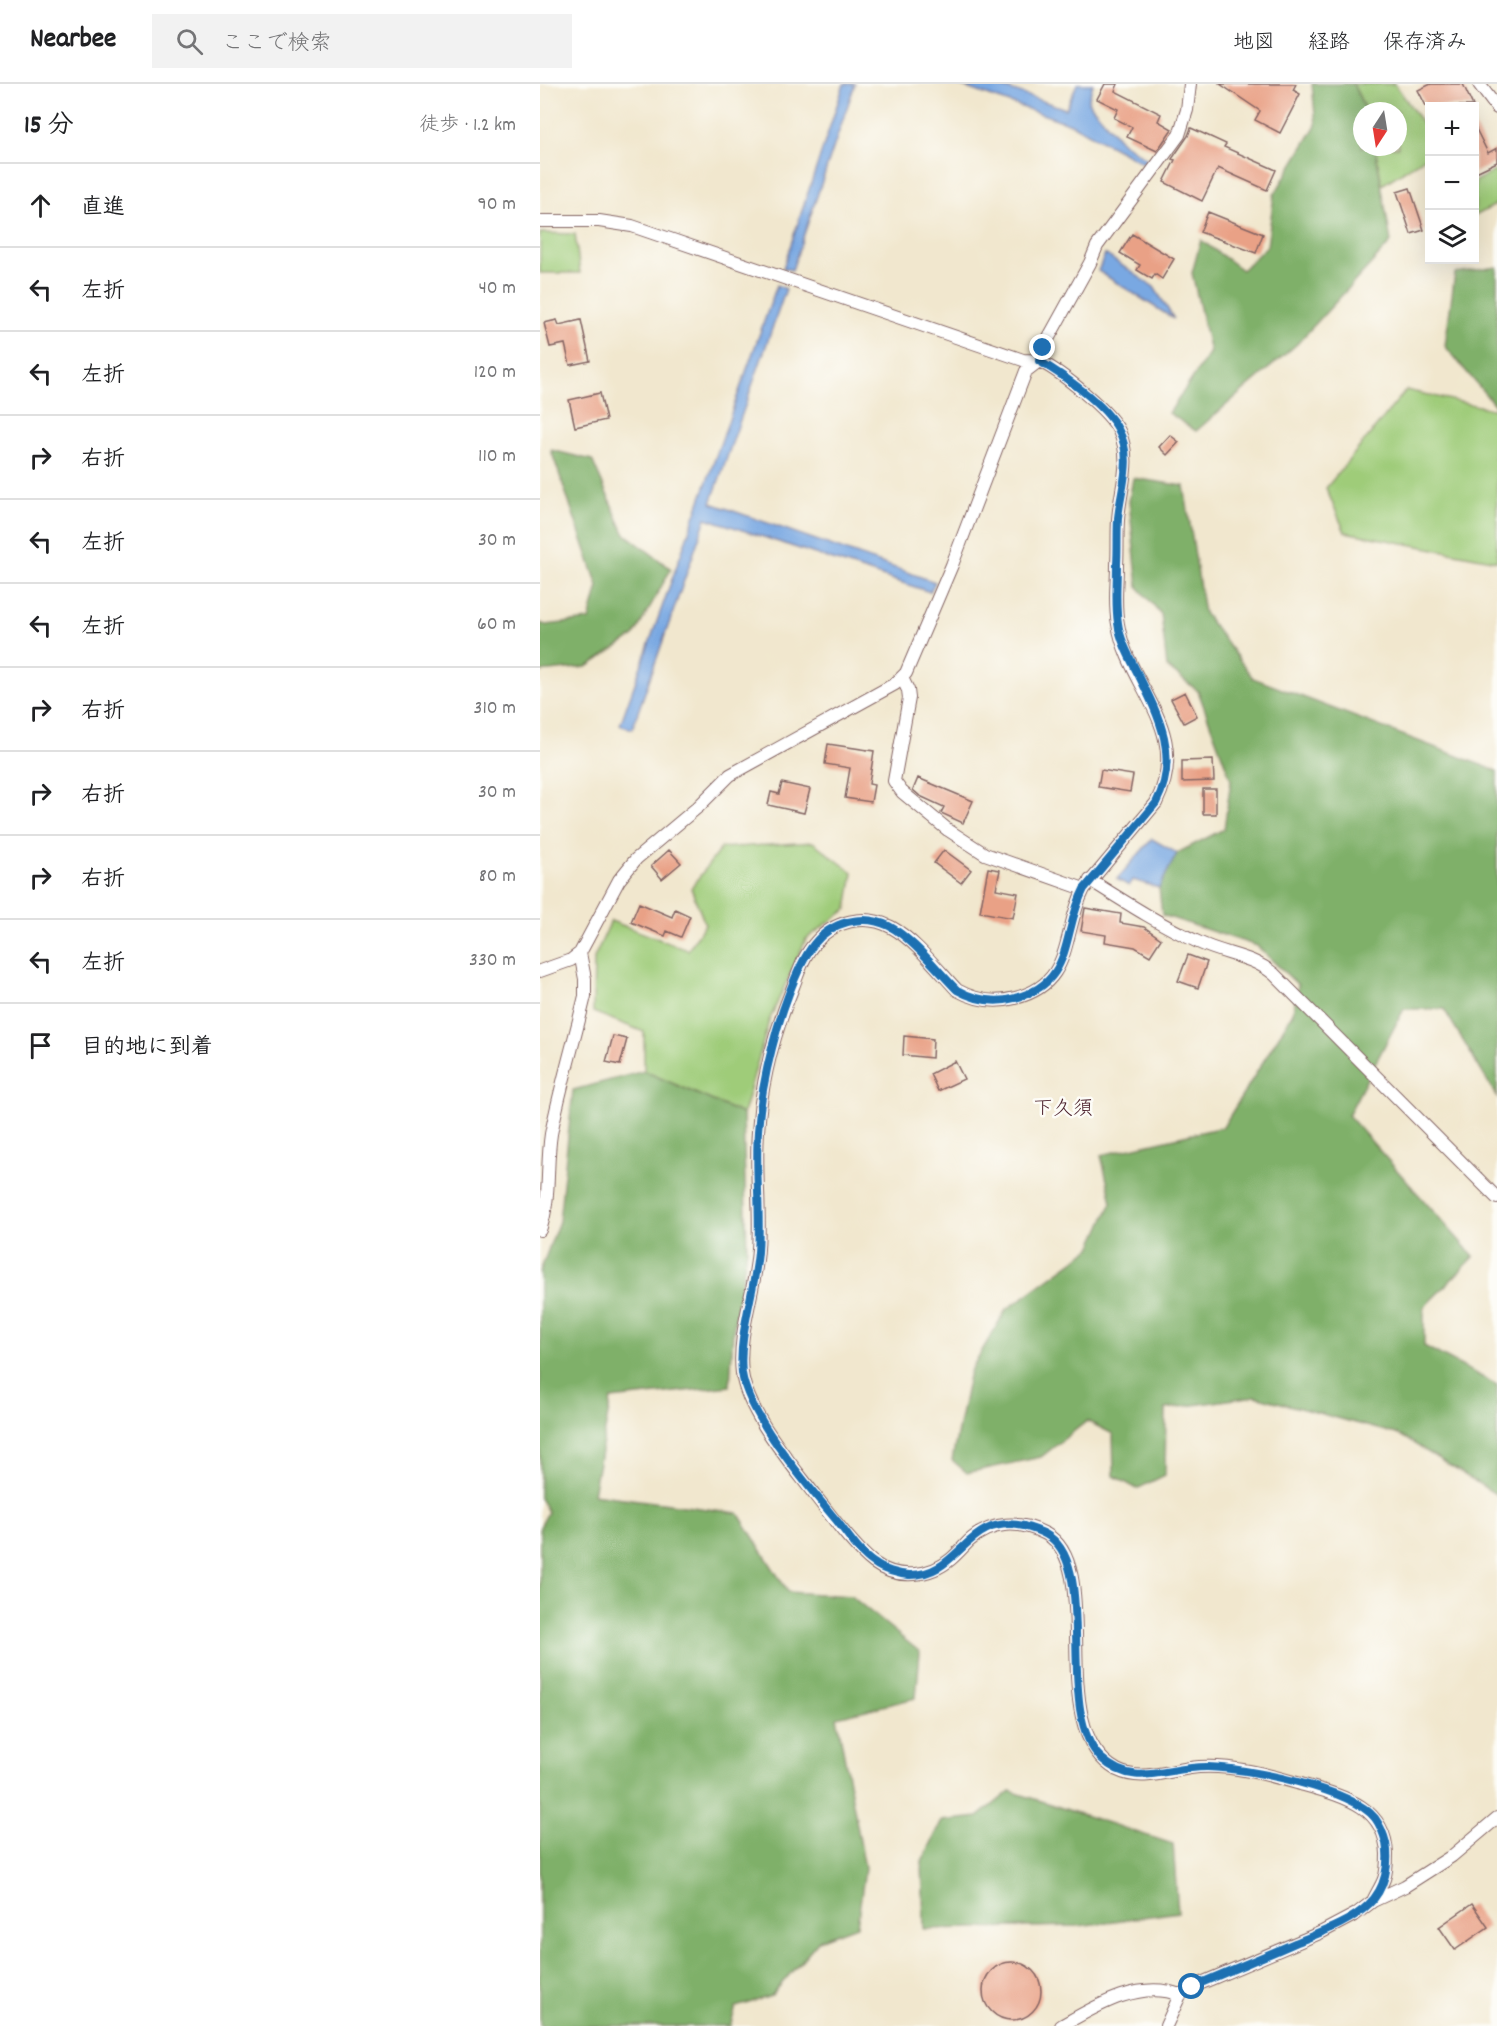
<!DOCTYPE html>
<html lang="ja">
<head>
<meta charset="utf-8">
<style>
  :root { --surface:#fff; --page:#f2f2f2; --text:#202124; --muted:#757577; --line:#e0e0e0 }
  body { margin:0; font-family:Dekko,"Klee One",sans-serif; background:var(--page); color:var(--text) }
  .controls { position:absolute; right:18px; top:18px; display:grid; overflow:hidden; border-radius:0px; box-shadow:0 6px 24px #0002 }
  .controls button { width:54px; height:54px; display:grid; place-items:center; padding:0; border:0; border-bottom:2px solid var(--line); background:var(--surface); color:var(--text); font:30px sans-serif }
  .compass { position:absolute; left:813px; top:18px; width:54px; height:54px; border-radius:50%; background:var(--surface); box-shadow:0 6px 24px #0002; rotate:192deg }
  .stop { position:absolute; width:18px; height:18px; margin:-14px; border:4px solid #1f6fb2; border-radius:50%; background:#fff }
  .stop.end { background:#1f6fb2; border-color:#fff; box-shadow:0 2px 6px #0008 }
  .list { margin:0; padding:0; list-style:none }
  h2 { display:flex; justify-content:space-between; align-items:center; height:78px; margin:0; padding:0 24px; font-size:26px }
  h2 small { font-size:20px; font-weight:400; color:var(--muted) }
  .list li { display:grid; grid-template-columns:39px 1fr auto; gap:18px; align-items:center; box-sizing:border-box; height:84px; padding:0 24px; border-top:2px solid var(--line) }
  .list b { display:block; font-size:22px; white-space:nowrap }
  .list em { font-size:20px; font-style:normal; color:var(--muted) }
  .icon { flex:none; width:33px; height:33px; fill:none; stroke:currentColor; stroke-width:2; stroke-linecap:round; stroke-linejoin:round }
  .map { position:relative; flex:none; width:957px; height:1942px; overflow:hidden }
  header { display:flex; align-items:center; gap:36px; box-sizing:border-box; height:84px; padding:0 30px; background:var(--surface); border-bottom:2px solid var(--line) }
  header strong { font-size:28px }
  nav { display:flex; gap:33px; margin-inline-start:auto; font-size:21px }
  .search { width:420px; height:54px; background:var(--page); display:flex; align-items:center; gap:15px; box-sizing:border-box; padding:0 21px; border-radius:0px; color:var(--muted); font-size:22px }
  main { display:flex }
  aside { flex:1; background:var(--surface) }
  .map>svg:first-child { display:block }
  .green { fill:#9fcc79; stroke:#747652; stroke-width:1.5 }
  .forest { fill:#7fb069; stroke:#64684a; stroke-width:1.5 }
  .water { fill:#79a8e2; stroke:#626486; stroke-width:1.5 }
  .building { fill:#e9a186 }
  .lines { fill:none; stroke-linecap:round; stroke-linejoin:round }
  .minor-casing { stroke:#846564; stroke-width:14 }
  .minor { stroke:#fff; stroke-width:12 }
  .route { stroke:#1f6fb2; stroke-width:8 }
  .labels { text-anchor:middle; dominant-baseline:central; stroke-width:5; stroke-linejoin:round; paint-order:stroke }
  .neighbourhood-label { font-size:20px; fill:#4a1f2b; stroke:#fdfcf7 }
</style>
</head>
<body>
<header>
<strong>Nearbee</strong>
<div class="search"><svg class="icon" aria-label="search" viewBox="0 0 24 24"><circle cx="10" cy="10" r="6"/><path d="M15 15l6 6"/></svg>ここで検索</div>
<nav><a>地図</a><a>経路</a><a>保存済み</a></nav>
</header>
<main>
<aside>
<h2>15 分<small>徒歩 · 1.2 km</small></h2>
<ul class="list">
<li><svg class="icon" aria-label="ahead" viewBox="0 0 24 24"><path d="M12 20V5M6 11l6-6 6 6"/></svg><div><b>直進</b></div><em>90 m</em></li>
<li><svg class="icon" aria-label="left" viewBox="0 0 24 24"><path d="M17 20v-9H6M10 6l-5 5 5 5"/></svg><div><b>左折</b></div><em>40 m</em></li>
<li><svg class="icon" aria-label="left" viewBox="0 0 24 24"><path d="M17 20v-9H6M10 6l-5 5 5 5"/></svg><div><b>左折</b></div><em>120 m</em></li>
<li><svg class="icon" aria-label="right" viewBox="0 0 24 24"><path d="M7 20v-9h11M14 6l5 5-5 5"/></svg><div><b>右折</b></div><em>110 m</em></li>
<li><svg class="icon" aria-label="left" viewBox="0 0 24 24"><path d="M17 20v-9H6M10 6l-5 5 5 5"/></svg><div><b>左折</b></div><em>30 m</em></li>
<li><svg class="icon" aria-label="left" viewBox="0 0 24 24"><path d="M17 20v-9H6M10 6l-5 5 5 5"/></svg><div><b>左折</b></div><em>60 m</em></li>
<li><svg class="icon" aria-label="right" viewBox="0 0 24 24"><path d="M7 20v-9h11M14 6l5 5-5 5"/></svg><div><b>右折</b></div><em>310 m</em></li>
<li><svg class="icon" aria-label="right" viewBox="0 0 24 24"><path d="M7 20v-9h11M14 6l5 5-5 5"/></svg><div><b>右折</b></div><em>30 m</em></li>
<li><svg class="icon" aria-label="right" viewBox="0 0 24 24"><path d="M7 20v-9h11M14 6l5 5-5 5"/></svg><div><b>右折</b></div><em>80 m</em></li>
<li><svg class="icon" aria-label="left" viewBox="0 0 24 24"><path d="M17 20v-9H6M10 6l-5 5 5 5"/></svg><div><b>左折</b></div><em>330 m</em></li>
<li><svg class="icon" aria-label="arrive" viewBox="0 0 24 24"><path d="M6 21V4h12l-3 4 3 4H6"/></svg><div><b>目的地に到着</b></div></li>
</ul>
</aside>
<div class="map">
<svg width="957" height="1942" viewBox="0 0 957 1942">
  <rect width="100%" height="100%" fill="#fdfcf7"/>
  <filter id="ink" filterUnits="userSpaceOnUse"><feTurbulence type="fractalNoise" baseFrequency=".0167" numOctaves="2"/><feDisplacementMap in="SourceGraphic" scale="12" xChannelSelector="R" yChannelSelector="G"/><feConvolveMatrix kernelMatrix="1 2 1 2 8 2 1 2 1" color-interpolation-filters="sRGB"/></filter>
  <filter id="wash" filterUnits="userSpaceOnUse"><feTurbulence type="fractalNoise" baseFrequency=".008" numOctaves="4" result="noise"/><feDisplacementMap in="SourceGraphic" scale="24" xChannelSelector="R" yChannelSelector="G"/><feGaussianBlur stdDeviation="1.35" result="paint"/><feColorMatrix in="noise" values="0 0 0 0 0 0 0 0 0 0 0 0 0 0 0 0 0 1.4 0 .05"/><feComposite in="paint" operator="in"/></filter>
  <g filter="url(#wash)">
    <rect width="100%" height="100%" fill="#f1e7ce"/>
    <!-- green -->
    <path class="green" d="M813 0H855L889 49V71L842 101 835 63H858V27H826Z
      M957 86V120L935 132V97Z
      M0 149 35 150 40 189H0Z
      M866 306 957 326 954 373 957 375V477L805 448 786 404Z
      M273 758 313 789 307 825 266 855 229 937 203 1030 104 987V948L53 928 54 874 71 837 148 866 165 840 151 804 181 764Z"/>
    <!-- forest -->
    <path class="forest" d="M772 0H813L826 27H822V63H835L851 158 757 260 656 347 629 329 670 268 652 189 661 156 702 186 727 162 734 111 776 41Z
      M957 183V324L905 262 915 189Z
      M11 366 52 376 84 449 131 485 94 552 47 583 0 588V539L6 541 49 536 58 502Z
      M593 394 644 402 664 529 713 594 957 687V1013L904 925H864L808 1031 934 1173 884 1223V1262L957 1301V1411L860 1351 715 1312 626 1325 625 1391 597 1405 574 1392 573 1350 547 1337 501 1373 427 1389 412 1376 430 1287 466 1226 551 1164 572 1118 561 1071 683 1043 753 929 758 901 717 862 622 831 619 804 637 769 684 745 691 696 658 607 627 583 621 530 598 503 589 417Z
      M104 987 203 1030 207 1166 193 1248 190 1302 71 1315 53 1410 198 1429 248 1508 311 1512 380 1568 376 1614 297 1633 325 1784 317 1842 279 1856 231 1912 196 1923 190 1942H0V1443L8 1428 0 1414V1188L19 1137 33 1006Z
      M470 1707 633 1760 638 1828 539 1842 384 1845 382 1778 402 1737 438 1733Z"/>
    <!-- water -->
    <path class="water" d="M304 0H315L252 186 243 184Z
      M415 0H453L526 25 537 0H553L548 18 582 58 607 75 605 80 531 40Z
      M565 170 614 203 634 235 558 187Z
      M237 201 246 205 171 419 395 498 390 508 166 434 92 645 80 641Z
      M612 755 637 769 619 804 593 796 589 802 577 795Z"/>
    <g id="blocks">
      <!-- building -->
      <path class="building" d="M565 0H578L575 7 621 30 618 37 632 45 617 67 587 53 592 43 574 34 578 25 557 15Z
        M680 0H756L753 6 760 10 740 49 715 36 720 27Z
        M891 0H923L933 22H886L878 6Z
        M934 41 948 69 957 64V78L934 89Z
        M651 44 686 60 684 63 736 86 727 106 678 84 662 117 624 98 635 76 632 75 648 52Z
        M870 104 884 146 871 150 857 108Z
        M668 128 723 150 716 169 660 148Z
        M592 150 634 175 622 195 615 190 612 195 597 186 600 181 580 169Z
        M17 236 19 241 41 236 50 277 30 281 25 260 10 263 4 239Z
        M60 309 66 336 35 343 29 316Z
        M630 351 639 358 627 371 619 363Z
        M645 608 657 632 644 639 631 615Z
        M288 660 334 667 329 700 334 701 331 718 305 714 310 684 285 680Z
        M673 676 674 697 642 698V677Z
        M561 686 593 691 590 708 558 703Z
        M378 694 433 717 423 739 401 729 404 723 380 712 373 706Z
        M242 699 270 705 264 729 228 721 231 708 239 710Z
        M663 705H676V730H663Z
        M129 766 141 779 122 795 111 782Z
        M404 766 431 786 421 799 394 779Z
        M448 784 460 786 456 805 478 809 473 834 440 828Z
        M99 819 132 833 135 825 150 832 141 853 127 847 125 852 91 838Z
        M545 824 581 830 580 839 604 843 621 855 610 872 595 863 565 858 566 851 541 847Z
        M648 871 667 878 658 904 638 897Z
        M73 952 87 955 80 981 66 978Z
        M364 952 393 955 392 974 363 971Z
        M415 977 424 995 398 1007 390 990Z
        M932 1820 948 1843 915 1866 899 1843Z
        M443 1907a29 29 0 1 1 58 0a29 29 0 1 1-58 0Z"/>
    </g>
  </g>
  <g filter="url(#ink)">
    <use href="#blocks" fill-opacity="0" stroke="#846564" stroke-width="1.5"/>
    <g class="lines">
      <defs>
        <path id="minor" d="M939 0 957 24
          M0 137H59L92 142 483 276C489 276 496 276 501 278 521 288 570 327 579 347 593 377 580 404 578 436 577 451 578 466 577 481 577 501 574 520 578 540 588 604 653 646 616 719L544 805C521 849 535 899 475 914 454 920 435 916 417 906 398 886 375 856 351 843 325 829 293 837 275 859 264 871 259 887 253 903 234 949 221 998 218 1048 215 1087 221 1126 218 1165 216 1205 197 1250 202 1289 207 1328 250 1378 274 1410 289 1429 315 1465 334 1479 357 1496 390 1493 411 1475 418 1469 423 1463 429 1457 451 1437 480 1436 506 1450 567 1484 502 1645 577 1686 603 1699 632 1685 659 1683 692 1681 726 1690 757 1699 798 1711 845 1719 847 1770 847 1779 847 1787 844 1795 841 1803 836 1810 833 1817
          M362 594 368 606 369 614 354 697 362 708 408 746 445 770 544 805
          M550 796C585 818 621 841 658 858 685 871 711 871 734 890L957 1114
          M0 887 31 876 40 869 79 796 96 775 158 723 190 691 355 600 366 589 412 481 486 287 499 277 503 264 550 179 557 162 639 51 647 26 650 0
          M0 1146C11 1115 6 1082 11 1050 20 1004 34 958 45 912V895L40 869
          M521 1942C556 1922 600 1895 640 1911
          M626 1942 640 1911 652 1903 782 1848 816 1830 833 1817 865 1802 912 1772 957 1734"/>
      </defs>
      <!-- minor casing -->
      <use href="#minor" class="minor-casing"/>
      <!-- minor -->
      <use href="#minor" class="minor"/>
    </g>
  </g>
  <g class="lines" filter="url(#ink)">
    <!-- route -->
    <path class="route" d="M503 264 499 277C523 291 565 320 578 345 594 374 581 404 578 434 577 449 578 465 577 480 577 500 575 519 578 539 580 556 590 574 598 590 619 632 640 673 616 719L544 805C521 849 535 899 475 914 454 920 435 916 417 906 398 887 372 854 349 842 323 829 291 838 274 860 256 883 239 935 232 964 225 991 220 1019 218 1047 215 1087 221 1128 218 1168 215 1207 198 1251 202 1289 208 1332 268 1402 297 1437 308 1451 319 1469 334 1479 343 1486 358 1490 369 1491 421 1492 425 1429 484 1442 493 1445 502 1447 510 1453 559 1488 514 1629 561 1674 595 1706 628 1682 668 1683 705 1684 811 1704 835 1734 840 1741 844 1751 846 1759 850 1780 845 1805 829 1820 810 1839 779 1849 755 1859 721 1874 686 1888 652 1903"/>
  </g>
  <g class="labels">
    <!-- neighbourhood labels -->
    <g class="neighbourhood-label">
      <text x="523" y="1026">下久須</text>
    </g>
  </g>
</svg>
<div class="controls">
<button>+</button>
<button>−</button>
<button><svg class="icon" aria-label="layers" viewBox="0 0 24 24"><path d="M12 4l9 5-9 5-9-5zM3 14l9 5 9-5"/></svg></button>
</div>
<svg class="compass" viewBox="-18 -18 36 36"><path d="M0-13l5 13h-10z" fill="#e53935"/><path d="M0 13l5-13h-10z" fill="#757577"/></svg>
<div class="stop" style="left:652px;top:1903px"></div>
<div class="stop end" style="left:503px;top:264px"></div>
</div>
</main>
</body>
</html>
